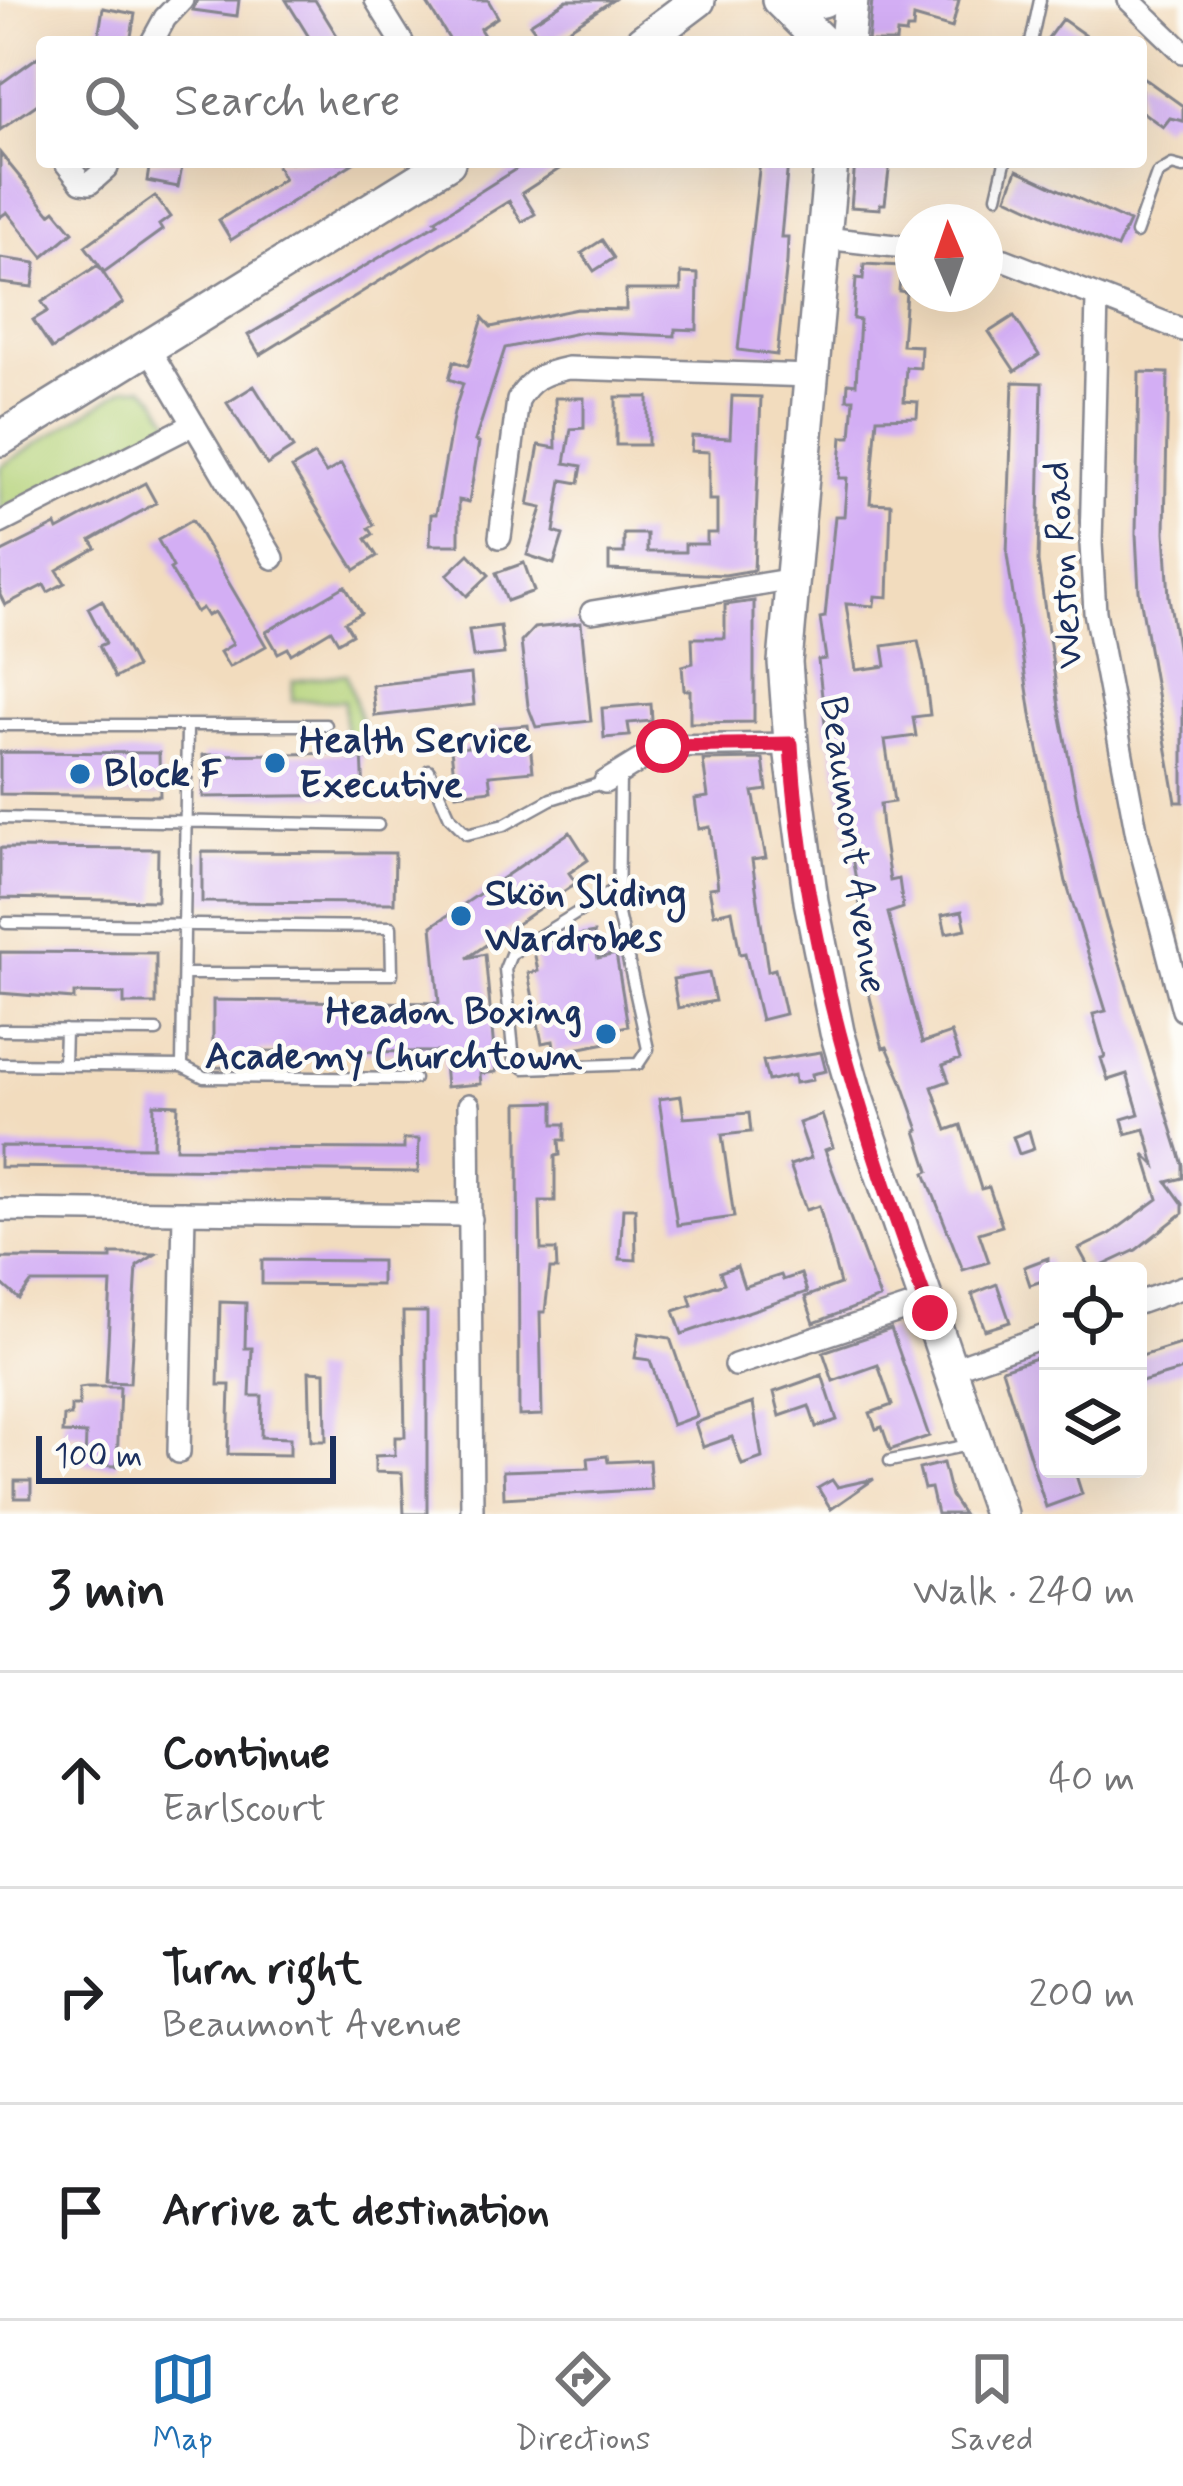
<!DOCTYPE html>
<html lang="en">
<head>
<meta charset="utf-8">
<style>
  :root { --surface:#fff; --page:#f2f2f2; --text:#202124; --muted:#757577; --line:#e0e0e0; --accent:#1f6fb2 }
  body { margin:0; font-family:Mynerve,sans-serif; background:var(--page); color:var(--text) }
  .controls { position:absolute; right:36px; bottom:36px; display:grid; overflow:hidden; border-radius:12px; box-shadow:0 12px 48px #0002 }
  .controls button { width:108px; height:108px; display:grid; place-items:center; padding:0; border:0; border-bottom:3px solid var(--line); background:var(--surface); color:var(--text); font:60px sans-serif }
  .compass { position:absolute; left:895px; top:204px; width:108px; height:108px; border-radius:50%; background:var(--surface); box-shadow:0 12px 48px #0002; rotate:358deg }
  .scale { position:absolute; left:36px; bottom:30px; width:300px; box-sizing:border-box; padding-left:12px; border:6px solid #1b2f5e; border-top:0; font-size:33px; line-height:42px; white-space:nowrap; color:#1b2f5e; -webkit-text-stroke:9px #fdfcf7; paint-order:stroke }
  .stop { position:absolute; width:36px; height:36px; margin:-27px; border:9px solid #e11d48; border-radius:50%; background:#fff }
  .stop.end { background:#e11d48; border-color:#fff; box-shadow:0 3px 12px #0008 }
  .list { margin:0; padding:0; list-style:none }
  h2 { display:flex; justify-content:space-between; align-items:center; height:156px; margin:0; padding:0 48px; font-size:51px }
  h2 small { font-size:39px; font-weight:400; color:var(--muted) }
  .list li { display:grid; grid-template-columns:78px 1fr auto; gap:36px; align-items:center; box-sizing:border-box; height:216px; padding:0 48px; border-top:3px solid var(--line) }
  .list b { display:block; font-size:45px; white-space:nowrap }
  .list p { margin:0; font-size:39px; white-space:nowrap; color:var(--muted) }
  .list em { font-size:39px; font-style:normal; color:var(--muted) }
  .icon { flex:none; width:66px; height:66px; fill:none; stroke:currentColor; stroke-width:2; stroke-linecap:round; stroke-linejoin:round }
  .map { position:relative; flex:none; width:1183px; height:1514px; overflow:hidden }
  .search { position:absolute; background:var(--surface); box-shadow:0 12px 48px #0002; left:36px; right:36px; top:36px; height:132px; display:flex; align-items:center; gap:30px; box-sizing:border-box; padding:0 42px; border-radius:12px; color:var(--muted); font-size:45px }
  .sheet { height:804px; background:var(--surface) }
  nav { display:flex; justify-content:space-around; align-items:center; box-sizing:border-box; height:168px; border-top:3px solid var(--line); background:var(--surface); font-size:33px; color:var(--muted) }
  nav a { display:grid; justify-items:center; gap:6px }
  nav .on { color:var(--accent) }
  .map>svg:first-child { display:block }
  .green { fill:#b4d278; stroke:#68806b; stroke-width:3 }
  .building { fill:#d3aef4 }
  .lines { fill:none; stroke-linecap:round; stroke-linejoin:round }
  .lane-casing { stroke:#86868e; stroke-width:15 }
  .street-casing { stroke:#86868e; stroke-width:26 }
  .secondary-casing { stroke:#86868e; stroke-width:38 }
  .lane { stroke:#fff; stroke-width:10 }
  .street { stroke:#fff; stroke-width:21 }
  .secondary { stroke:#fff; stroke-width:33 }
  .route { stroke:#e11d48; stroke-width:15 }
  .poi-dot { fill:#1f6fb2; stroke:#fdfcf7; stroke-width:4.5 }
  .labels { text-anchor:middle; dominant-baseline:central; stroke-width:9; stroke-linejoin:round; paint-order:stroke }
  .street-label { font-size:39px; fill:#1b2f5e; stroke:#fdfcf7 }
  .poi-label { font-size:39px; font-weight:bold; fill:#1b2f5e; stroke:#fdfcf7; text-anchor:start }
</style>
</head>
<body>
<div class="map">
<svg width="1183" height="1514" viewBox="0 0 1183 1514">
  <rect width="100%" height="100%" fill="#fdfcf7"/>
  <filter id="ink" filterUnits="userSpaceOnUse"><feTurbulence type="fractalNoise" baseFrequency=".00833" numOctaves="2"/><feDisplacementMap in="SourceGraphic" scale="24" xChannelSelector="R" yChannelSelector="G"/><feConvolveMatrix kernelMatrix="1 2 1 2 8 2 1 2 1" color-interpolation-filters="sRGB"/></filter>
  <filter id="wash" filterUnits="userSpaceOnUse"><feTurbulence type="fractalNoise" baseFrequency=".004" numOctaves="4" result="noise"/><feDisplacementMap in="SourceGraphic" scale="48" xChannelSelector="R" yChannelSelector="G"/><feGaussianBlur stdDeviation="2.7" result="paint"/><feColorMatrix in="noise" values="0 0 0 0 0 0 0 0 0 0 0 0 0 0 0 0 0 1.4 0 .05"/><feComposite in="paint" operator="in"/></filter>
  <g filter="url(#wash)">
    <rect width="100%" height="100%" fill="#f2dcbe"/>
    <!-- green -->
    <path class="green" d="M143 387 156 398 171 422 0 511V467L126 388Z
      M346 674 371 752 346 753 344 701 292 700 293 681Z"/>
    <g id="blocks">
      <!-- building -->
      <path class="building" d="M197 0H239L237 16 193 10Z
        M286 0H315L341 42H312Z
        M425 0H488L498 17 480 29 488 42H451Z
        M567 0H613L549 42H543L530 24Z
        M872 0H959L952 28 914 17 913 29H907L906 34 897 33 896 42H868Z
        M103 8 135 14 130 42 98 39Z
        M1062 19 1095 42H1045Z
        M42 54V101L0 130V84Z
        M1141 76 1183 106V121L1170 118 1163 127 1141 111Z
        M0 153 50 214 55 210 73 232 43 257 7 212 0 217Z
        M150 162H183L178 187 147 181Z
        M275 162H355L231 240 219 220 284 179Z
        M527 162H570L522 193 535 214 522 222 509 201 260 355 248 335 438 223 435 220Z
        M760 162H788L781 237H788L787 262 777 355 738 350Z
        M855 162H890L885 204H880V209L851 207Z
        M1017 170 1129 222 1117 248 1007 197Z
        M155 196 170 217 159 225 162 230 104 272 85 246Z
        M602 240 614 258 594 271 582 253Z
        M0 258 36 263 33 287 0 283Z
        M864 264 901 266 899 291 906 292 902 345 921 346 920 368 906 367 904 401 918 402 917 417 877 418 870 503 891 504 888 597 875 596 874 606 846 604 856 670 886 666 883 646 918 641 924 668 930 715 913 717 916 736 885 740 894 802 880 804 882 829 890 881 899 879 903 908 888 913 922 1043 951 1033 960 1059 943 1065 949 1081 932 1087 947 1130 961 1125 981 1189 989 1187 1002 1226 979 1233 989 1262 963 1270 925 1173 929 1171 916 1131 919 1130 901 1079 887 1047 883 1048 878 1030 868 989 873 988 856 880 831 741 827 742 818 660 826 659 820 618 825 617 835 516H844L847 478H839L842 437H851L854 399H847L848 383 856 384 860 320 853 319 855 294 856 278 863 279Z
        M98 265 123 303 52 349 33 320 48 311 42 302Z
        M681 273 698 274 697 330 675 329V336L583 332 505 348 475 441 479 442 469 502 459 500V545H430L431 514H436L454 412 463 384 449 379 454 361 468 366 483 318 491 327 577 309 626 310V290H681Z
        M1014 316 1039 355 1015 371 989 332Z
        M1139 372 1168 373 1165 532 1169 597 1183 683V802H1176L1139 591 1136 534Z
        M1013 382 1042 383 1038 562 1059 707 1079 811 1106 919 1183 1165V1178L1167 1182 1183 1204V1213L1136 1250 1091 1271 1079 1249 1110 1234 1158 1199 1144 1154 1155 1165 1145 1129 1126 1134 1122 1119 1139 1114 1127 1074 1108 1080 1101 1058 1105 1057 1093 1014 1106 1011 1066 882 1032 721 1007 555Z
        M254 386 293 448 267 465 227 403Z
        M732 396 761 397 754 570 725 575 609 570V553H624V534H647V552H685V544H707V533H717V500H709V452L691 451 692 436 730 438Z
        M616 397H648V445H616Z
        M555 398H584V428L571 429 565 463 582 466 579 483 562 480 554 532 563 535 554 564 527 555 542 508 528 505 539 445 556 448Z
        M314 455 326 473 341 464 374 525 369 528 373 534 366 539 377 556 355 570 292 468Z
        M145 483 156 503 91 540 96 548 57 570 65 583 48 592 44 585 5 605 0 595V553L56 525 58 530Z
        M192 520 266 646 229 667 220 652 233 644 214 612 207 616 202 608 196 612 170 569 173 567 158 540Z
        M469 554 489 575 467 596 447 575Z
        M524 563 534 591 507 601 496 573Z
        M345 586 361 613 345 622 352 634 338 642 331 630 291 654 288 648 278 653 266 632Z
        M102 600 136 667 115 678 99 646 106 643 88 608Z
        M754 601V722L690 723V690H684L682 666 693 663 692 638H725V605Z
        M581 623 591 721 536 727 528 706 521 642 534 628Z
        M500 626 504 654 473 657 469 630Z
        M471 674 474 705 375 716 372 685Z
        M651 704 652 721 628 723 630 736 604 738 602 708Z
        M528 725 533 771 489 775 491 790 456 794 451 749 493 744 492 728Z
        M0 752 159 753 160 796 0 794Z
        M362 753 364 795 203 797V755Z
        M763 759 767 790 753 792 766 858 752 860 768 971 775 969 785 1014 761 1020 745 953 740 954 732 910 714 914 709 888 718 887 710 827 699 829 695 799 708 797 703 760Z
        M570 832 588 860 569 873 576 883 467 958 485 954 496 1072 480 1074 481 1084 446 1087 443 1052 260 1051 259 1068 213 1067V1000L439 1003 432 926Z
        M0 848 158 849 157 901 0 898Z
        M202 852 395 853 394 903 202 902Z
        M962 911 966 929 946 933 942 915Z
        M594 933 598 958 616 954 628 1026 613 1029 616 1041 555 1053 553 1041 542 1043 528 973 538 971 534 951 550 941Z
        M0 952 156 953V1004H124V994L74 993V999L0 993Z
        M709 973 715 1001 678 1008 673 979Z
        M821 1052 826 1071 812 1074 813 1080 795 1083 794 1075 768 1081 763 1061Z
        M681 1096 684 1118 749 1113 751 1132 722 1135 734 1217 677 1225 659 1099Z
        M554 1102V1124H565V1140H559L560 1155 555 1156V1201H540L541 1250H556L557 1269H550L545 1312H540L542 1415 519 1416 518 1103Z
        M154 1104 178 1105 176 1148 404 1149V1139H419L418 1172 0 1167V1146L153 1147Z
        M822 1115 833 1147 825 1150 880 1298 814 1323 805 1297 840 1284 819 1206 806 1210 790 1165 811 1158 799 1123Z
        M1029 1131 1034 1149 1019 1154 1013 1137Z
        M623 1208H635L636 1260 620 1259Z
        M111 1254H156L137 1266 130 1383 106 1382 111 1283H31L19 1299 0 1282V1258L111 1259Z
        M1048 1258V1279L1030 1285 1024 1267Z
        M262 1260 381 1261V1285L262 1284Z
        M737 1266 744 1287 781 1275 783 1280 801 1274 807 1292 682 1334 674 1311 692 1305 689 1295 724 1283 720 1272Z
        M997 1284 1010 1322 985 1330 972 1294Z
        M220 1302 246 1303 245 1348H252L250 1396H262L261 1437 290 1438V1455L228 1454 230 1385H218Z
        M403 1312H427V1514H404L402 1473 375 1472V1456L395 1455V1437H405Z
        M891 1329 929 1436 890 1450 882 1427 876 1429 870 1413 892 1405 878 1365 833 1381 823 1352Z
        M639 1333 670 1338 697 1416 672 1425 650 1360 635 1358Z
        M1183 1343V1370L1138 1383V1357Z
        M1048 1354V1469H1074L1082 1494 1046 1507 1002 1369Z
        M309 1371 325 1372 326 1441H311Z
        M822 1375 837 1420 816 1427 809 1406 780 1416 774 1392Z
        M87 1387H120L117 1466 85 1465 86 1434 63 1433 64 1416H71V1406H79V1388Z
        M753 1403 762 1458 742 1465 732 1437 703 1447 695 1423Z
        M607 1456 608 1462 649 1460 651 1489 504 1498 503 1471 589 1468 588 1458Z
        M943 1463 951 1496 963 1514H937L931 1488 924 1489 919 1469Z
        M874 1479 831 1509 818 1488 832 1480 837 1487Z
        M15 1481H31V1498H15Z"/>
    </g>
  </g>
  <g filter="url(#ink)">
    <use href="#blocks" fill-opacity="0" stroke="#86868e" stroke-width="3"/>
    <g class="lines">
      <defs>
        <path id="lane" d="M1031 42 1040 0
          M997 196 1005 162
          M1136 233 1157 174 1172 165 1183 168
          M0 725H326
          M429 770 450 817 467 834 504 825 551 799 605 782
          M0 818 378 825
          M617 888 511 954 505 969 514 1060 524 1068 638 1064 648 1049 618 914 620 775
          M6 923 391 927 392 974H185
          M0 1030 157 1031
          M0 1064 182 1066 187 727
          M64 1065 65 1030
          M182 1066 204 1077 414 1079
          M890 1461 969 1445"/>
        <path id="street" d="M376 0 402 42
          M1129 0 1183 52
          M152 42 165 18 182 0
          M65 162 81 182 90 183 107 168 108 162
          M825 238 913 248
          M985 256 1005 260 1183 330
          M1097 298 1091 544 1095 612 1137 835 1183 1010
          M148 347 273 558
          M0 523 194 424
          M500 537 518 400C531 378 544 373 568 368L812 376
          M592 612 794 579
          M605 782 663 746 791 744
          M469 1105 472 1514
          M0 1210 459 1215 471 1219
          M1138 1303 1183 1287
          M735 1365 926 1302
          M951 1369 1048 1335
          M179 1452 184 1212"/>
        <path id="secondary" d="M779 0 822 42
          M788 8 823 0
          M642 42 698 0
          M847 42 851 0
          M831 162 785 662 792 755 811 901 837 1032 856 1098 1000 1514
          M0 439 448 162"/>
      </defs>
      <!-- lane casing -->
      <use href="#lane" class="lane-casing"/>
      <!-- street casing -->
      <use href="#street" class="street-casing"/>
      <!-- secondary casing -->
      <use href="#secondary" class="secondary-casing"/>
      <!-- lane -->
      <use href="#lane" class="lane"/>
      <!-- street -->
      <use href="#street" class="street"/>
      <!-- secondary -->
      <use href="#secondary" class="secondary"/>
    </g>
  </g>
  <g class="lines" filter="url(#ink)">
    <!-- route -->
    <path class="route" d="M663 746 791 744C802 939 862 1131 930 1313"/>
  </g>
  <!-- markers -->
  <g class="poi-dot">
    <circle cx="275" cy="763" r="12"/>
    <circle cx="80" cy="774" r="12"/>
    <circle cx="461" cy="916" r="12"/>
    <circle cx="606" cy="1034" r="12"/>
  </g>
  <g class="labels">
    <!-- street labels -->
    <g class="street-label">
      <text transform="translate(1064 565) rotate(-94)">Weston Road</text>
      <text transform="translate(852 845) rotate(82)">Beaumont Avenue</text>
    </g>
    <!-- poi labels -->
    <g class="poi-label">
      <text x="299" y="741">Health Service<tspan x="299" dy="45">Executive</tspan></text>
      <text x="104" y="774">Block F</text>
      <text x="485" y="894">Skön Sliding<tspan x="485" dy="45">Wardrobes</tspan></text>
      <text x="582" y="1012" text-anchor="end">Headon Boxing<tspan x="582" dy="45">Academy Churchtown</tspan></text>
    </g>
  </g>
</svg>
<div class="controls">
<button><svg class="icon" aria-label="locate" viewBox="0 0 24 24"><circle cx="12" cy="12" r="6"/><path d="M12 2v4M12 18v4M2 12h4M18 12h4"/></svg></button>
<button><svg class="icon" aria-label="layers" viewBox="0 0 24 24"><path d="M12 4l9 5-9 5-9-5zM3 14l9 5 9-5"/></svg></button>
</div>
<svg class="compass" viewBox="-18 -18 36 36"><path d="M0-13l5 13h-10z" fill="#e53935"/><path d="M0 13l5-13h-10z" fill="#757577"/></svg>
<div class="scale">100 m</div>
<div class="stop" style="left:663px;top:746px"></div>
<div class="stop end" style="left:930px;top:1313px"></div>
<div class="search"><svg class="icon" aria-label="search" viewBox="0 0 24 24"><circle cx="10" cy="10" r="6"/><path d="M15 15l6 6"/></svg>Search here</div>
</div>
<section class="sheet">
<h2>3 min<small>Walk · 240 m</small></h2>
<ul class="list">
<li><svg class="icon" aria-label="ahead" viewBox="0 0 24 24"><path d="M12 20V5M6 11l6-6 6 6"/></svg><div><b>Continue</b><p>Earlscourt</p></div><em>40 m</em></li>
<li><svg class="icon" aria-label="right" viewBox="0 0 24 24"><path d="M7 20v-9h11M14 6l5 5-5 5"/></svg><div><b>Turn right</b><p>Beaumont Avenue</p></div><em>200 m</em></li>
<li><svg class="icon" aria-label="arrive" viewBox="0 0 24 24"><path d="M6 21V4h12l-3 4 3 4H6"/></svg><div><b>Arrive at destination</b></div></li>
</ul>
</section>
<nav>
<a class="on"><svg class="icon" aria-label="map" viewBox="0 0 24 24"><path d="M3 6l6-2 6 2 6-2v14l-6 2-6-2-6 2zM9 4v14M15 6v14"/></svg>Map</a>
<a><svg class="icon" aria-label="directions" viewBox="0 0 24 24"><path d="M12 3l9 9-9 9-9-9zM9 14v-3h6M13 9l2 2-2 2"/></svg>Directions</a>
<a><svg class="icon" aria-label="saved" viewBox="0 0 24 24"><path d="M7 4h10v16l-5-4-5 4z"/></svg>Saved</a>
</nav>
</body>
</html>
